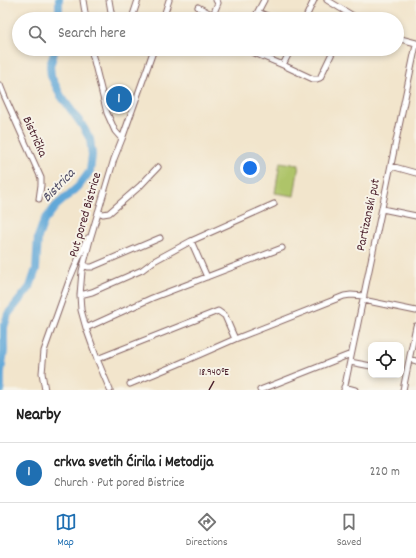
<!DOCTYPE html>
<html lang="en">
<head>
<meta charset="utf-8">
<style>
  :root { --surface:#fff; --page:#f2f2f2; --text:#222; --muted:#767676; --line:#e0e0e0; --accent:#1f6fb2 }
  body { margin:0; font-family:Dekko,sans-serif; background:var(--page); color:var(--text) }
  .controls { position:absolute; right:12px; bottom:12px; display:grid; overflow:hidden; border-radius:8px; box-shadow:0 2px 6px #0003 }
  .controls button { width:36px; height:36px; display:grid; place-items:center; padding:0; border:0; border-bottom:1px solid var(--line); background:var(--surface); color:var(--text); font:20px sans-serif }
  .you { position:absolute; left:250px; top:168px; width:14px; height:14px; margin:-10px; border:3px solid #fff; border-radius:50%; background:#1a73e8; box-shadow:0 0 0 6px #1a73e833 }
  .badge { display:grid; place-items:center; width:26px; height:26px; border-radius:50%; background:var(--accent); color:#fff; font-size:13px; font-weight:700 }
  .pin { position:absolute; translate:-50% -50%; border:2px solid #fff; box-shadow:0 1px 4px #0006 }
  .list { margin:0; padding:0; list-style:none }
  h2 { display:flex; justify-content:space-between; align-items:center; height:52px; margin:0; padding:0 16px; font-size:17px }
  h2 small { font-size:13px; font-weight:400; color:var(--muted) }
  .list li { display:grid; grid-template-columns:26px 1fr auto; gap:12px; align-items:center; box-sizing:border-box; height:60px; padding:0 16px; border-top:1px solid var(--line) }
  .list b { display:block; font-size:15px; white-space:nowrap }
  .list p { margin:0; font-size:13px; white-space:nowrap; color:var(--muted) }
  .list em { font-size:13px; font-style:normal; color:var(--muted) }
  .icon { flex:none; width:22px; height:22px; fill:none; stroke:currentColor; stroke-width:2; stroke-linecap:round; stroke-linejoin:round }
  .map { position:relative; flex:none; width:416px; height:390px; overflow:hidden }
  .search { position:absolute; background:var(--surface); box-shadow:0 2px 6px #0003; left:12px; right:12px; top:12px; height:44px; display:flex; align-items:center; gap:10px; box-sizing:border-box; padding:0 14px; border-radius:22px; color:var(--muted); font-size:15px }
  .sheet { height:112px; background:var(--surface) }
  nav { display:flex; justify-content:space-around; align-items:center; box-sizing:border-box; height:56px; border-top:1px solid var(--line); background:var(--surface); font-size:11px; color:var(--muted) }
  nav a { display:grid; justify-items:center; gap:2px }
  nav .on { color:var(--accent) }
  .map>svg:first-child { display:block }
  .green { fill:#aec469; stroke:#7c724a }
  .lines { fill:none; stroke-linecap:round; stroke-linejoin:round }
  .stream { stroke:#62a8d8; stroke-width:1.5 }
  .river { stroke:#62a8d8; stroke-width:8 }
  .minor-casing { stroke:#856463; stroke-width:7 }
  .minor { stroke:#fff; stroke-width:5 }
  .ticks { fill:none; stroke:#4a1f2b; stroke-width:1.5 }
  .labels { text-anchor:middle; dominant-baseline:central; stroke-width:4; stroke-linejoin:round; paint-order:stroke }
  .street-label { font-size:13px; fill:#4a1f2b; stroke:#f7f3e8 }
  .water-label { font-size:14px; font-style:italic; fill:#524f68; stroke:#f7f3e8 }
  .ticks-label { font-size:10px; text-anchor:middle; fill:#4a1f2b; stroke:#f7f3e8; stroke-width:4; stroke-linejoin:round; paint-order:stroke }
</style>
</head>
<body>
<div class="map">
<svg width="416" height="390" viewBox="0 0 416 390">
  <rect width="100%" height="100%" fill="#f7f3e8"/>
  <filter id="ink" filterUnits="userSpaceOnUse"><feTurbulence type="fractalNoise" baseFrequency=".025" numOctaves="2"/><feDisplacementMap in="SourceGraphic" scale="8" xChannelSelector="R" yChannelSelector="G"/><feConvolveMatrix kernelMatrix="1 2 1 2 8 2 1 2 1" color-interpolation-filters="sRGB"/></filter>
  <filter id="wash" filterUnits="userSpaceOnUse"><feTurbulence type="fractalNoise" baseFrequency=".012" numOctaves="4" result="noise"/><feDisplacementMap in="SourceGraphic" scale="16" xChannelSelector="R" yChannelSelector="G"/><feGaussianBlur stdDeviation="0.9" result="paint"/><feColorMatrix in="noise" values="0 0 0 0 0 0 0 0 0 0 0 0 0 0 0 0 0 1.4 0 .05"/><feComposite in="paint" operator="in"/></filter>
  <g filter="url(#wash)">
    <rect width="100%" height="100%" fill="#f2e5cc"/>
    <!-- green -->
    <path class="green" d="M280 162 299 165 294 196 275 193Z"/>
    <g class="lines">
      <!-- stream -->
      <path class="stream" d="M0 324 4 327"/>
      <!-- river -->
      <path class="river" d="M59 0V19
        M1 390V372L4 351V327L8 314 30 287 36 269 38 237 44 221 56 206 79 186 90 171 92 155 90 139 82 125 61 96 51 76 50 66 55 49"/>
    </g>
  </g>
  <g filter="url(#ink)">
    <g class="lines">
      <defs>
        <path id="minor" d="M83 0 86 19
          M109 0 112 18
          M327 0 358 19
          M198 7 213 15 218 3 216 0
          M258 12 274 19
          M133 15 138 0
          M164 15 174 19
          M163 19 169 0
          M254 19 264 0
          M305 19 314 0
          M397 38 416 43
          M91 49 107 113 115 131 122 139
          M245 49 283 65 291 49
          M283 65 313 79H317L320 78 334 49
          M0 85 4 95 41 178V185L39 199
          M391 166 416 173
          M382 209 416 216
          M98 212 103 214 109 213 140 186 158 167
          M191 241 207 277
          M83 265 88 267H92L160 238
          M80 295 92 292 142 270 154 261 191 241 274 204
          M363 300 416 311
          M86 328 152 298 282 248
          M97 359 218 311 225 316 235 339
          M410 359 416 361
          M350 362 371 366
          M130 384 176 365 235 339 344 296 351 295 364 296
          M344 387 355 390
          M45 390 42 373 44 351 69 281 85 243 88 238
          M110 390 97 359 86 328 81 310 80 295 82 271 91 236 114 159 122 139 154 49
          M260 390 351 354
          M344 390 416 45
          M403 390 416 326"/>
      </defs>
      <!-- minor casing -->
      <use href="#minor" class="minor-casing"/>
      <!-- minor -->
      <use href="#minor" class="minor"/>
    </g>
  </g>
  <!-- ticks -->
  <path class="ticks" d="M209 390 214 381"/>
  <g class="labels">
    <!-- street labels -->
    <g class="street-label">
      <text transform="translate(34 137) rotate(66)">Bistrička</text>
      <text transform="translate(86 215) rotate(-74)">Put pored Bistrice</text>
      <text transform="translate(369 215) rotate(-78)">Partizanski put</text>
    </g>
    <!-- water labels -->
    <g class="water-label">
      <text transform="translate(59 186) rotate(-46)">Bistrica</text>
    </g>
  </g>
  <g class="ticks-label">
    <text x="214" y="375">18.940°E</text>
  </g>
</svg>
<div class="controls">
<button><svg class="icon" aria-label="locate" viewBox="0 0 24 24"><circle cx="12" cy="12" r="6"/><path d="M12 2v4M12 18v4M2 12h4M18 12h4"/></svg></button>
</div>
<div class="you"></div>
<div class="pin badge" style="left:119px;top:99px">1</div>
<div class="search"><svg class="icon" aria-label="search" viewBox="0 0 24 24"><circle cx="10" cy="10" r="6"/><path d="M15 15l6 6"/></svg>Search here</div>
</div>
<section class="sheet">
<h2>Nearby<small></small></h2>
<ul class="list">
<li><span class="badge">1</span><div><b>crkva svetih Ćirila i Metodija</b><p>Church · Put pored Bistrice</p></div><em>220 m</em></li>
</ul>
</section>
<nav>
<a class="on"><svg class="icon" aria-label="map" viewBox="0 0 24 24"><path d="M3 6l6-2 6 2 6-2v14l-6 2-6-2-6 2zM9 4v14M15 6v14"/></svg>Map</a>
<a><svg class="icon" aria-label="directions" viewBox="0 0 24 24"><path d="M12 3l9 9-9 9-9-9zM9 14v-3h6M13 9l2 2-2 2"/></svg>Directions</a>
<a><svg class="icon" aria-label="saved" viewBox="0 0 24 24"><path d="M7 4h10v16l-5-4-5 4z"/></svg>Saved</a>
</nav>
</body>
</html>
